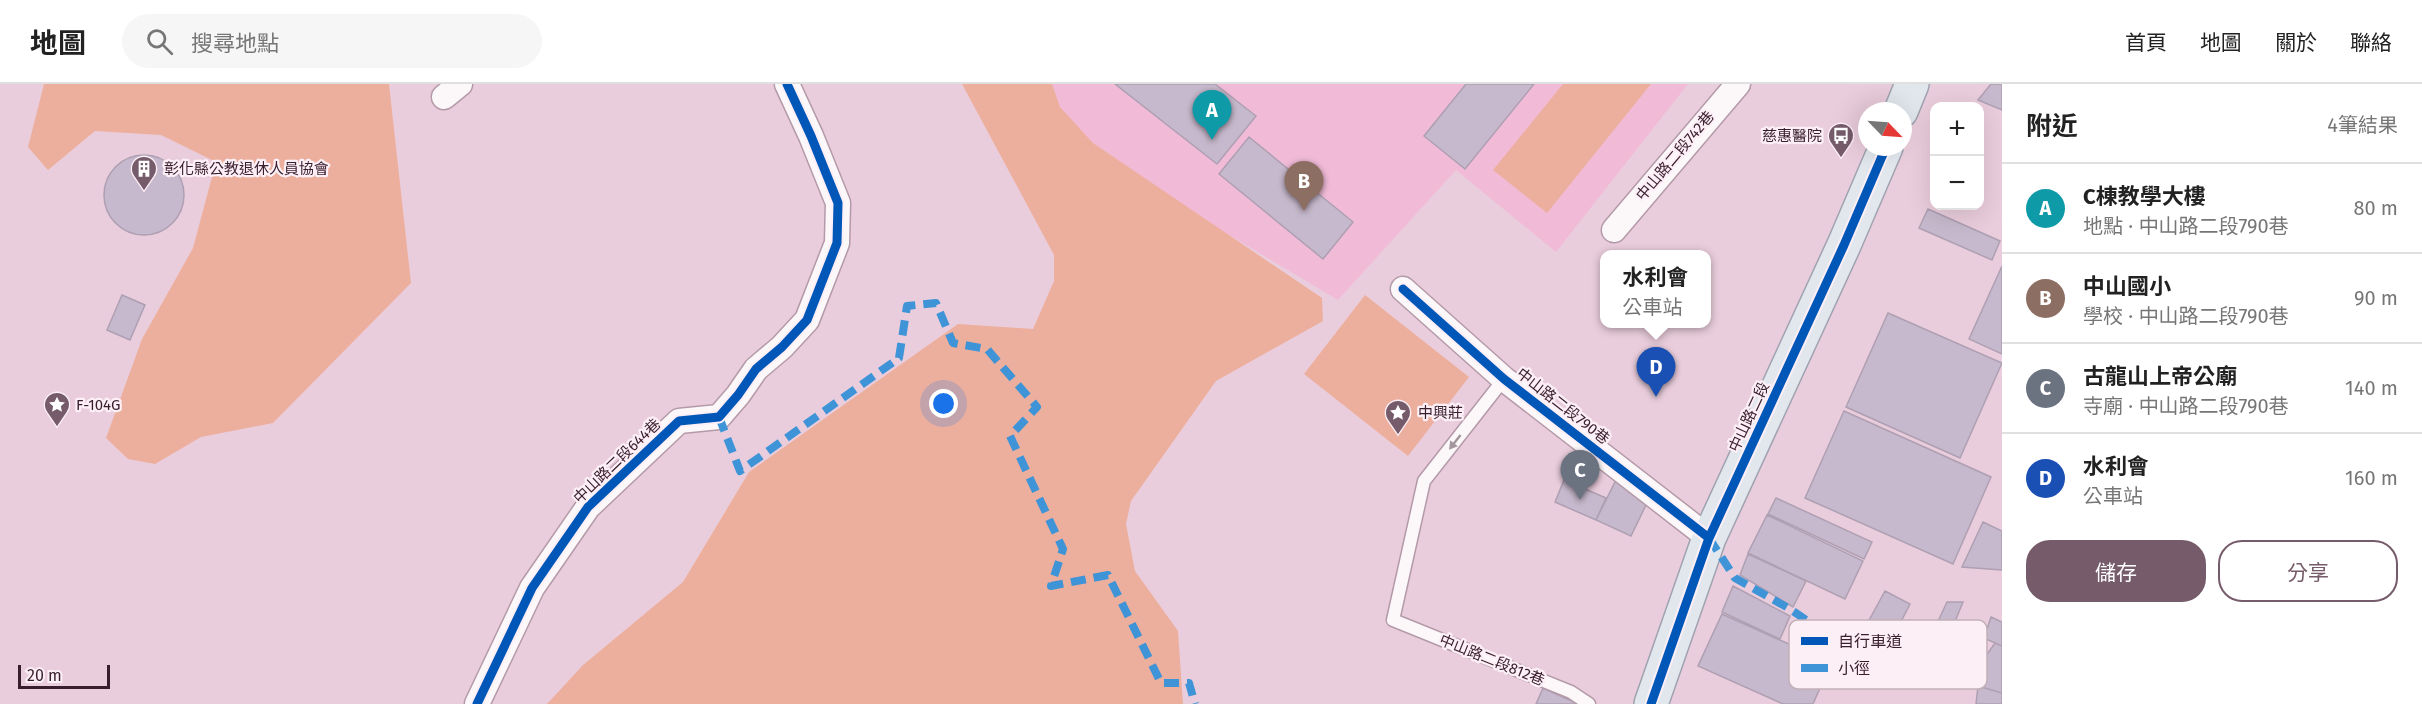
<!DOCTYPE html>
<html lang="zh-TW">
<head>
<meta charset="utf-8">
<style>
  :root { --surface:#fff; --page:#f6f6f6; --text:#222; --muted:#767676; --line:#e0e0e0; --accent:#765b6a }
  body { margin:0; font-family:"Fira Sans","Noto Sans TC",sans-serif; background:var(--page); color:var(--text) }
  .controls { position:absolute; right:18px; top:18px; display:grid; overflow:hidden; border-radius:12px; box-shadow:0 6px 24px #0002 }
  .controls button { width:54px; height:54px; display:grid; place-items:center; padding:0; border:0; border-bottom:2px solid var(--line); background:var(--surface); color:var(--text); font:30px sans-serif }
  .compass { position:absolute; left:1858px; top:18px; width:54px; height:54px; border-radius:50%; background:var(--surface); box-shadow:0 6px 24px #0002; rotate:115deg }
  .scale { position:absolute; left:18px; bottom:15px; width:92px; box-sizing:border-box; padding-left:6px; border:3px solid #381e2c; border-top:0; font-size:16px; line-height:21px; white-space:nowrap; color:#381e2c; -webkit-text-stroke:4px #fdeff6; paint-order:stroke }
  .you { position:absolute; left:944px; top:320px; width:21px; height:21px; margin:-15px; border:4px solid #fff; border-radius:50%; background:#1a73e8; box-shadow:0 0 0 9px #1a73e833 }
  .badge { display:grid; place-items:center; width:39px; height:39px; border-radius:50%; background:var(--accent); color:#fff; font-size:20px; font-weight:700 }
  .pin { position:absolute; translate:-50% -50px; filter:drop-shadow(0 2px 3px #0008) }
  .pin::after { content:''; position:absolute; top:32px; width:21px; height:18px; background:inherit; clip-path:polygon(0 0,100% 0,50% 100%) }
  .popup { position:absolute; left:1600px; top:166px; width:111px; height:78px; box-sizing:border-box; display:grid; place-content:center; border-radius:12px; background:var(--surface); filter:drop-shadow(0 2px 4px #0005); font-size:20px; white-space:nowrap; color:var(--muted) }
  .popup b { font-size:22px; color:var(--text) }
  .popup::after { content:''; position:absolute; left:50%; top:100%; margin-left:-12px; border:12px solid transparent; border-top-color:var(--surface) }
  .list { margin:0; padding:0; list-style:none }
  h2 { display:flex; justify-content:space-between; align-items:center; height:78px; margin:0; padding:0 24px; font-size:26px }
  h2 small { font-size:20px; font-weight:400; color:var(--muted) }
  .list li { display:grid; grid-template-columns:39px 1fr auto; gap:18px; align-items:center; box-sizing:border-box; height:90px; padding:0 24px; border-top:2px solid var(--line) }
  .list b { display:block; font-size:22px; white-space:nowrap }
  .list p { margin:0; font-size:20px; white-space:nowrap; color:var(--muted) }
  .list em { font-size:20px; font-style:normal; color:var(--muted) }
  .actions { display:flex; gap:12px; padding:18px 24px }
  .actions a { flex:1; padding:14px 0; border:2px solid var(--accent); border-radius:24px; text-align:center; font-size:21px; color:var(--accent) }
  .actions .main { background:var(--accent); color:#fff }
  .icon { flex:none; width:33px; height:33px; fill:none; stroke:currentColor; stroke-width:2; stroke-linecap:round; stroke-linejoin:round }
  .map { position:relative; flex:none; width:2002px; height:620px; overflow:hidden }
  header { display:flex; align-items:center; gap:36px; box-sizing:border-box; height:84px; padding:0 30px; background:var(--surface); border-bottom:2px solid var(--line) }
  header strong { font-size:28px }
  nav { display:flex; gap:33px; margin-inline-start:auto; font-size:21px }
  .search { width:420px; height:54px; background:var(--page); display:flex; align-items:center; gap:15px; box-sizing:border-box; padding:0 21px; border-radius:33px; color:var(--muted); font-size:22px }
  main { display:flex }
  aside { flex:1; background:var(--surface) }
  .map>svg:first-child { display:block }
  .built { fill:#f1bbd8 }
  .green { fill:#edaf9d }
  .building { fill:#c7b9cd; stroke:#ae9fb2; stroke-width:1.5 }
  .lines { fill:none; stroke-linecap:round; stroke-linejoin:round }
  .lane-casing { stroke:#b49aa8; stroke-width:15 }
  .street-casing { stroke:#b49aa8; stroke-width:27 }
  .primary-casing { stroke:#9fa2b0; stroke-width:36 }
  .lane { stroke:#fcf8fa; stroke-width:12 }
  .street { stroke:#fcf8fa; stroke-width:24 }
  .primary { stroke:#e1e7ed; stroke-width:33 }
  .quiet { stroke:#3e94d7; stroke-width:8; stroke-dasharray:15 8; stroke-linecap:butt }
  .cycleway-casing { stroke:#fdeff6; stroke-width:13 }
  .cycleway { stroke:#0057b8; stroke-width:9 }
  .oneway { fill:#a4969d }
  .labels { text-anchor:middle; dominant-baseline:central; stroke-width:4.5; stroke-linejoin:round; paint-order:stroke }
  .poi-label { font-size:15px; fill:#381e2c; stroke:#fdeff6; text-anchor:start }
  .street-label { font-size:15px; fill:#381e2c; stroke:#fdeff6 }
  .key { fill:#fdeff6; stroke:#c2b0b9; stroke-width:1.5 }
  .key-label { font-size:16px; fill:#381e2c }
</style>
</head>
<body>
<header>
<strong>地圖</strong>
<div class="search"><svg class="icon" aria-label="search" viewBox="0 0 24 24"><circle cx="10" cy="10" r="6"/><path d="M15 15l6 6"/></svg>搜尋地點</div>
<nav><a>首頁</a><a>地圖</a><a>關於</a><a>聯絡</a></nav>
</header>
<main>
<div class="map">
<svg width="2002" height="620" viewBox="0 0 2002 620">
  <rect width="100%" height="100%" fill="#eacddc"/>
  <!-- built -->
  <path class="built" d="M1014 0H1688L1556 168 1456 86 1338 216 1024 29Z"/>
  <!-- green -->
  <path class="green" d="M44 0H389L411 199 273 339 201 353 155 380 128 375 106 354 142 255 193 164 216 78 161 51 95 47 48 86 28 63Z
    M962 0H1052L1060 23 1093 59 1322 214 1323 237 1216 297 1131 417 1126 440 1135 487 1178 547 1183 620H547L583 581 683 498 749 388 958 240 1033 245 1054 197V171Z
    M1563 0H1651L1547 129 1493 86Z
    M1365 211 1469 293 1408 372 1304 290Z"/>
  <!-- building -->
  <path class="building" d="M1115 0H1215L1256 32 1217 80Z
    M1466 0H1534L1465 85 1424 52Z
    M1991 0H2002V26L1978 16Z
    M1249 53 1353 138 1323 175 1219 90Z
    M104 111a40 40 0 1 1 80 0a40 40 0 1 1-80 0Z
    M1928 125 2000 157 1992 176 1919 144Z
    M2002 182V270L1969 255Z
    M122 211 145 221 130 256 107 246Z
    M1888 229 2002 279 1960 374 1846 323Z
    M1844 327 1991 393 1953 480 1805 414Z
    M1618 392 1647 419 1631 452 1596 436Z
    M1564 396 1606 414 1596 436 1555 418Z
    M1776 414 1872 458 1864 475 1768 430Z
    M1767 431 1863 477 1845 515 1748 469Z
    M1983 438 2002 447V486L1962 483Z
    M1748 470 1806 497 1793 523 1740 491Z
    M1733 502 1790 532 1780 555 1722 528Z
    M1885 507 1910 520 1891 557 1885 554 1875 573 1855 562Z
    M1947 518H1963L1935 586 1921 574Z
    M1722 530 1831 579 1813 620H1783L1698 582Z
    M1991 533 2002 538V562L1984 554Z
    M1995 559 2002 562V609L1978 602 1983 576Z
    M1978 602 2002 609V620H1976Z
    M1543 604 1578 620H1536Z"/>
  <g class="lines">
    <defs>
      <path id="lane" d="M1504 295 1424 397 1393 536 1571 608 1589 620"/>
      <path id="street" d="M444 13 460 0
        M1614 146 1738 0
        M1403 205 1504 295 1709 454
        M477 620 532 504 588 423 679 337 719 333 738 311 756 285 782 263 807 236 837 159 838 119 811 52 787 0"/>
      <path id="primary" d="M1901 27 1912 0
        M1651 620 1709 454 1844 161 1886 63"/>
    </defs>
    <!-- lane casing -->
    <use href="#lane" class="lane-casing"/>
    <!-- street casing -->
    <use href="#street" class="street-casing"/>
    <!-- primary casing -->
    <use href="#primary" class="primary-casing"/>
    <!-- lane -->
    <use href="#lane" class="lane"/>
    <!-- street -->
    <use href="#street" class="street"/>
    <!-- primary -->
    <use href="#primary" class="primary"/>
    <!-- quiet -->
    <path class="quiet" d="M719 333 740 387 899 274 907 222 936 219 953 259 987 265 1037 323 1010 352 1063 465 1051 502 1108 491 1161 599H1189L1195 620
      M1709 454 1735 494 1790 525 1843 561 1873 590"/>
    <defs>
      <path id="cycleway" d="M1403 205 1504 295 1709 454
        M477 620 532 504 588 423 679 337 719 333 738 311 756 285 782 263 807 236 837 159 838 119 811 52 787 0
        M1651 620 1709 454 1844 161 1886 63"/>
    </defs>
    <!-- cycleway casing -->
    <use href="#cycleway" class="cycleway-casing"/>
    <!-- cycleway -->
    <use href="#cycleway" class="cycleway"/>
  </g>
  <!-- one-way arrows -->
  <defs><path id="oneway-solid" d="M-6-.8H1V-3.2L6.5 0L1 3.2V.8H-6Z" transform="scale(1.5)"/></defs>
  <use class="oneway" href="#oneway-solid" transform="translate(1455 358) rotate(128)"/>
  <!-- icons -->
  <defs>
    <symbol id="bus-pin" viewBox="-11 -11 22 30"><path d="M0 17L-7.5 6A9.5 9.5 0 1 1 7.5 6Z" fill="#765b6a" stroke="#fdeff6"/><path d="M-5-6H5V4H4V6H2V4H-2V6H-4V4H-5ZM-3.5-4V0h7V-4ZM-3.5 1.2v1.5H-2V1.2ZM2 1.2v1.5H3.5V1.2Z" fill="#fff"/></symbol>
    <symbol id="building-pin" viewBox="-11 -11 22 30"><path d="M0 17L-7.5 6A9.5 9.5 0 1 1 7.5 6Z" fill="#765b6a" stroke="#fdeff6"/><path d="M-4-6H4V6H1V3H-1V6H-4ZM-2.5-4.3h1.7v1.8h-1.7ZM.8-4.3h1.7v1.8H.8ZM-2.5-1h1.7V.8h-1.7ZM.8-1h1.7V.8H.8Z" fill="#fff"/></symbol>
    <symbol id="sight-pin" viewBox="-11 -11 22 30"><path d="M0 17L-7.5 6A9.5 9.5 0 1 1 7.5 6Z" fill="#765b6a" stroke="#fdeff6"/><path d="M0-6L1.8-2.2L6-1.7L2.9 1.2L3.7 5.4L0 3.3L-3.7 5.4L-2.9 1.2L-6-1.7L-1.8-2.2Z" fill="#fff"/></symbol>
  </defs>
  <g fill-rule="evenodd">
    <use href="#bus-pin" x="1826" y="37" width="30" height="40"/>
    <use href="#building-pin" x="129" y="70" width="30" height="40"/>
    <use href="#sight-pin" x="42" y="306" width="30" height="40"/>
    <use href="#sight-pin" x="1383" y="314" width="30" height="40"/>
  </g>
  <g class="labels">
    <!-- poi labels -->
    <g class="poi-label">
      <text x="1822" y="52" text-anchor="end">慈惠醫院</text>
      <text x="164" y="85">彰化縣公教退休人員協會</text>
      <text x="76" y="321">F-104G</text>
      <text x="1418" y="329">中興莊</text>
    </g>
    <!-- street labels -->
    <g class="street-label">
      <text transform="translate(1675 72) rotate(-50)">中山路二段742巷</text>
      <text transform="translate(1563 322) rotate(38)">中山路二段790巷</text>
      <text transform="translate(1749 333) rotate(-65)">中山路二段</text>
      <text transform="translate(617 377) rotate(-44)">中山路二段644巷</text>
      <text transform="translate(1492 576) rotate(22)">中山路二段812巷</text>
    </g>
  </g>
  <!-- legend -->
  <rect x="1789" y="536" width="198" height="69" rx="9" class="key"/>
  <rect x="1801" y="553" width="27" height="8" fill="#0057b8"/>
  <rect x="1801" y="580" width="27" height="8" fill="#3e94d7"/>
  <g class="key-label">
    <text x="1838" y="563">自行車道</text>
    <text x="1838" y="590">小徑</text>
  </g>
</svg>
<div class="controls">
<button>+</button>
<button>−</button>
</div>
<svg class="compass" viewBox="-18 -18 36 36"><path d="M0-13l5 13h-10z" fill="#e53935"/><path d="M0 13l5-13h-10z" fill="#767676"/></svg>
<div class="scale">20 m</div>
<div class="you"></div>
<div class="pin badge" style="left:1212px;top:56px;background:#0f9aa8">A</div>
<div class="pin badge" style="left:1304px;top:127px;background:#8d6e63">B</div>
<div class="pin badge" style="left:1580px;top:416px;background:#6b7280">C</div>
<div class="pin badge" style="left:1656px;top:313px;background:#1a4fb4">D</div>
<div class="popup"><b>水利會</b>公車站</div>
</div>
<aside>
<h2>附近<small>4筆結果</small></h2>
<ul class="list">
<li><span class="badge" style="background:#0f9aa8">A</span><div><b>C棟教學大樓</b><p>地點 · 中山路二段790巷</p></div><em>80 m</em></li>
<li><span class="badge" style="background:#8d6e63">B</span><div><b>中山國小</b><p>學校 · 中山路二段790巷</p></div><em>90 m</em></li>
<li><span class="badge" style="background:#6b7280">C</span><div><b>古龍山上帝公廟</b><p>寺廟 · 中山路二段790巷</p></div><em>140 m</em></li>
<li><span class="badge" style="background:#1a4fb4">D</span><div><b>水利會</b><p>公車站</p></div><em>160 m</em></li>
</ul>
<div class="actions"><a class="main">儲存</a><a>分享</a></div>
</aside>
</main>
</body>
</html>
